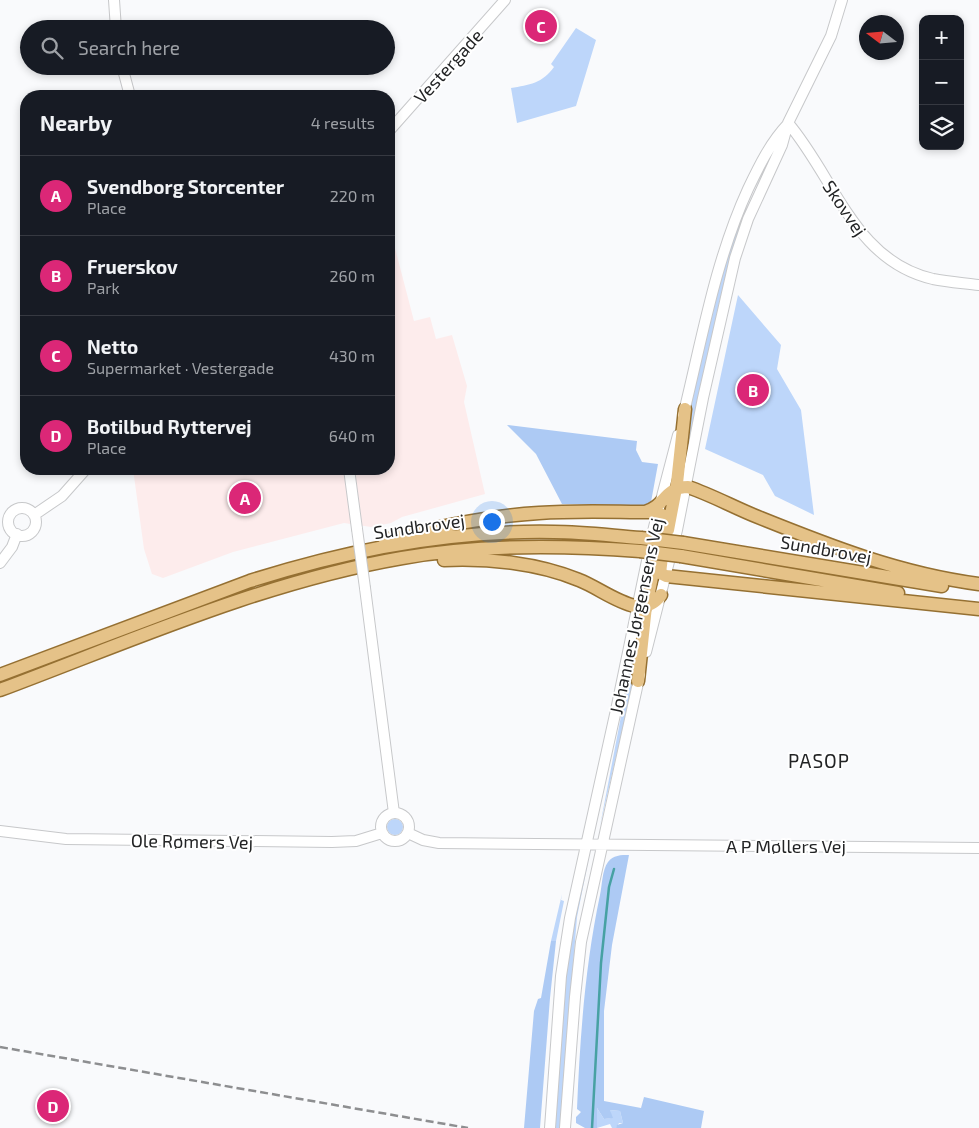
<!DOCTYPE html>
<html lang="en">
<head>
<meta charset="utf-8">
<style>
  :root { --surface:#171b24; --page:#20242c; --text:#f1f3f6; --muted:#9ea1a6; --line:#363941; --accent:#db2777 }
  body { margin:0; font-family:"Exo 2",sans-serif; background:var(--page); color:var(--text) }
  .controls { position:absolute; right:15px; top:15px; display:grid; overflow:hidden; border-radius:10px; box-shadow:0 2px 8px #0003 }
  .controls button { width:45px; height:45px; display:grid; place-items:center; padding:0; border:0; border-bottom:1px solid var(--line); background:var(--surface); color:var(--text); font:25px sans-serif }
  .compass { position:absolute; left:859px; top:15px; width:45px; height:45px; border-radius:50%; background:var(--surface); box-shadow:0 2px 8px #0003; rotate:286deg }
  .you { position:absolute; left:491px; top:521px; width:18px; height:18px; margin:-12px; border:4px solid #fff; border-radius:50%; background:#1a73e8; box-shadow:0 0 0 8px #1a73e833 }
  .badge { display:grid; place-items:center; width:32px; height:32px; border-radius:50%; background:var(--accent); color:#fff; font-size:16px; font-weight:700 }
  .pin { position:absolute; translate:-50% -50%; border:2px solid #fff; box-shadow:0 1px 5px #0006 }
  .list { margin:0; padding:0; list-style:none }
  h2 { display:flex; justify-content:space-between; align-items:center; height:65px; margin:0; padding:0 20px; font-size:21px }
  h2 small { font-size:16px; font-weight:400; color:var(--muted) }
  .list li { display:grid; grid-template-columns:32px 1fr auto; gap:15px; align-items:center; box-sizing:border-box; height:80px; padding:0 20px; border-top:1px solid var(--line) }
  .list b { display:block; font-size:19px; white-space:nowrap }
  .list p { margin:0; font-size:16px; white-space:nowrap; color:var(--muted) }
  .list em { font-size:16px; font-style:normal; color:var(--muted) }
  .icon { flex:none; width:28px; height:28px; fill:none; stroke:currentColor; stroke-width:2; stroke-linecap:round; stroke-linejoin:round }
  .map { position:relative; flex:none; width:979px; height:1128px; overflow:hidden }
  .search { position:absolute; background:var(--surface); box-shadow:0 2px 8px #0003; left:20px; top:20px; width:375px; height:55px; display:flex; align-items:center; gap:12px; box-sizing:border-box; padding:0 18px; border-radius:28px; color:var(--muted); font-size:19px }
  .panel { position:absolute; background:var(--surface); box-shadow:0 2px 8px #0003; left:20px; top:90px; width:375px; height:385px; border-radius:20px }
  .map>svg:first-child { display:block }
  .commercial { fill:#fdecec }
  .green { fill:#bdd6fa }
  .forest { fill:#adcaf4 }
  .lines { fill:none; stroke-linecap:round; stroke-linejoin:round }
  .stream { stroke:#47a1a3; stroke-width:2.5 }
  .minor-casing { stroke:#c7c8ca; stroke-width:12 }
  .major-casing { stroke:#957032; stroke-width:15 }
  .minor { stroke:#fff; stroke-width:10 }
  .major { stroke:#e5c288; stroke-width:12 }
  .rail { stroke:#8d8e90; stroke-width:2.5; stroke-dasharray:8 4; stroke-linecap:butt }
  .minor-bridge-casing { stroke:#c7c8ca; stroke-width:12; stroke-linecap:butt }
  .major-bridge-casing { stroke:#957032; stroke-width:15; stroke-linecap:butt }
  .minor-bridge { stroke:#fff; stroke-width:10 }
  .major-bridge { stroke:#e5c288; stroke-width:12 }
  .labels { text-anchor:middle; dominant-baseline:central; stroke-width:4; stroke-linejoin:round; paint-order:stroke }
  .street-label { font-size:18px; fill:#232425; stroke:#fff }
  .neighbourhood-label { font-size:19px; letter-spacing:1px; fill:#232425; stroke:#fff }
</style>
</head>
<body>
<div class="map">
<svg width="979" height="1128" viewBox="0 0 979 1128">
  <rect width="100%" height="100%" fill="#f9fafc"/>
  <!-- commercial -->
  <path class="commercial" d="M389 225 414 321 430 317 436 339 452 335 467 386 464 402 485 494 402 517 391 523 371 527 344 523 233 552 163 578 152 574 144 549 133 469H389Z"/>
  <!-- green -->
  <path class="green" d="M576 28 596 40 576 106 517 123 511 88C529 85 543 83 554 67L551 64Z
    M747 201 720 299 681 479 689 410 726 257Z
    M738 295 781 345 777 369 801 410 814 515 775 496 763 475 705 449Z
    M640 617 634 679 600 826Z
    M387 827a8 8 0 1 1 16 0a8 8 0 1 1-16 0Z
    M586 862H588L577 917 560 1128H555L564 993 575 915Z
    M562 894 561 900 564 901 556 941H551Z
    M597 1108 604 1119 611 1118 610 1110 620 1111 623 1123H619L616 1128H612L610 1124 597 1128Z"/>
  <!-- forest -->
  <path class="forest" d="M507 425 637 441 636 450 642 462 658 464 651 502 644 506 562 504 536 454Z
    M629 855 612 945 604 1011V1101L641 1108 644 1097 704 1111 701 1128H616L617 1125 623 1123 620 1111 610 1110 613 1118 604 1119 597 1108V1128H585L576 1123V1117L581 1112 577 1109C580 1037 585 966 600 895 602 886 602 870 608 862 613 855 621 855 629 855Z
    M551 941H556L550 998 540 1128H524L534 1011 538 999 541 998Z"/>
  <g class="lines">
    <!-- stream -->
    <path class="stream" d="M592 1128 601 963 609 887 614 869"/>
    <defs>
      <path id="minor" d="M114 0 116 29
        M122 66 130 96
        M788 123C835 178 854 261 933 279 948 282 964 283 979 285
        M389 131 505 0
        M683 416C702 339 715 261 748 189 759 166 770 143 788 124
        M349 469 357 529
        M8 522a14 14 0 1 1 28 0a14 14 0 1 1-28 0Z
        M34 515 62 496 86 469
        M0 563 12 547 17 534
        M365 588 394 813
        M646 652 677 530 703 398 735 258 748 219 782 145 788 123 831 36 842 0
        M381 827a14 14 0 1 1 28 0a14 14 0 1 1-28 0Z
        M0 831 66 839 332 842 356 841 382 833
        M408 833 423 840 439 843 979 848
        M550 1128 561 976 570 918 616 710 654 527 678 435
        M565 1128 575 997 581 942 640 674"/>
      <path id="major" d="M645 512C665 507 664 487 688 487 712 495 735 508 758 517 830 546 901 574 979 584
        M668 530 677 483 685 409
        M385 540C436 527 487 516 539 513 577 510 615 512 653 512L662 515 663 524 646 606 638 681
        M683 543 942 586
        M681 556 898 593
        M662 557 660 573 666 576 979 609
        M444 560C488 558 538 563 579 580 597 587 616 602 635 606 646 608 654 604 661 595
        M0 675 250 581C347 550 451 530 554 532 583 532 613 536 641 538
        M0 690C131 641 263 582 402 558 480 544 561 545 640 551"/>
    </defs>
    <!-- minor casing -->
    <use href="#minor" class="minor-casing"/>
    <!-- major casing -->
    <use href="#major" class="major-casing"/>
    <!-- minor -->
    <use href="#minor" class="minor"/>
    <!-- major -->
    <use href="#major" class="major"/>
    <!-- rail -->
    <path class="rail" d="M0 1047 468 1128"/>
    <defs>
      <path id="minor-bridge" d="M357 529 365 588"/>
      <path id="major-bridge" d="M641 538 683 543
        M640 551 681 556"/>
    </defs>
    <!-- minor-bridge casing -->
    <use href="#minor-bridge" class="minor-bridge-casing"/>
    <!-- major-bridge casing -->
    <use href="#major-bridge" class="major-bridge-casing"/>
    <!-- minor-bridge -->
    <use href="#minor-bridge" class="minor-bridge"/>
    <!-- major-bridge -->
    <use href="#major-bridge" class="major-bridge"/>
  </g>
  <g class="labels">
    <!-- street labels -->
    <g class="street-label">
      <text transform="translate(448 66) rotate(-48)">Vestergade</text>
      <text transform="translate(845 208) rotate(56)">Skovvej</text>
      <text transform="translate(419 526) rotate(-8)">Sundbrovej</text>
      <text transform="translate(826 549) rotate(10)">Sundbrovej</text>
      <text transform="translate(636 616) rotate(-78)">Johannes Jørgensens Vej</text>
      <text transform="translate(192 841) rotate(1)">Ole Rømers Vej</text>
      <text x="786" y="846">A P Møllers Vej</text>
    </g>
    <!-- neighbourhood labels -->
    <g class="neighbourhood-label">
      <text x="819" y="760">PASOP</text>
    </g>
  </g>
</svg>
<div class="controls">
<button>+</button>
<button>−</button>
<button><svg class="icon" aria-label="layers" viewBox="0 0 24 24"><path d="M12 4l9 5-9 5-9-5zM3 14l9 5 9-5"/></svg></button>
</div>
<svg class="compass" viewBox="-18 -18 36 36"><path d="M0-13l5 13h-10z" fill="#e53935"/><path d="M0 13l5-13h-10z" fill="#9ea1a6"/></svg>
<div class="you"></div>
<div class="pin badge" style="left:245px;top:498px">A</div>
<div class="pin badge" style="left:753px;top:390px">B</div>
<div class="pin badge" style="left:541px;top:26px">C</div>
<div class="pin badge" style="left:53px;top:1106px">D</div>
<div class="search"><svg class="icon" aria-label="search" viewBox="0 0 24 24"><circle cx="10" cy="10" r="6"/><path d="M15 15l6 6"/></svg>Search here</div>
<section class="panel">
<h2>Nearby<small>4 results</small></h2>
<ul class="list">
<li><span class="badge">A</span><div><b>Svendborg Storcenter</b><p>Place</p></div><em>220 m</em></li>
<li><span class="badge">B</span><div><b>Fruerskov</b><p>Park</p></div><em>260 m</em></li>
<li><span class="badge">C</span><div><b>Netto</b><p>Supermarket · Vestergade</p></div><em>430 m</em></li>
<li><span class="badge">D</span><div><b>Botilbud Ryttervej</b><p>Place</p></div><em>640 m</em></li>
</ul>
</section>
</div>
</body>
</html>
